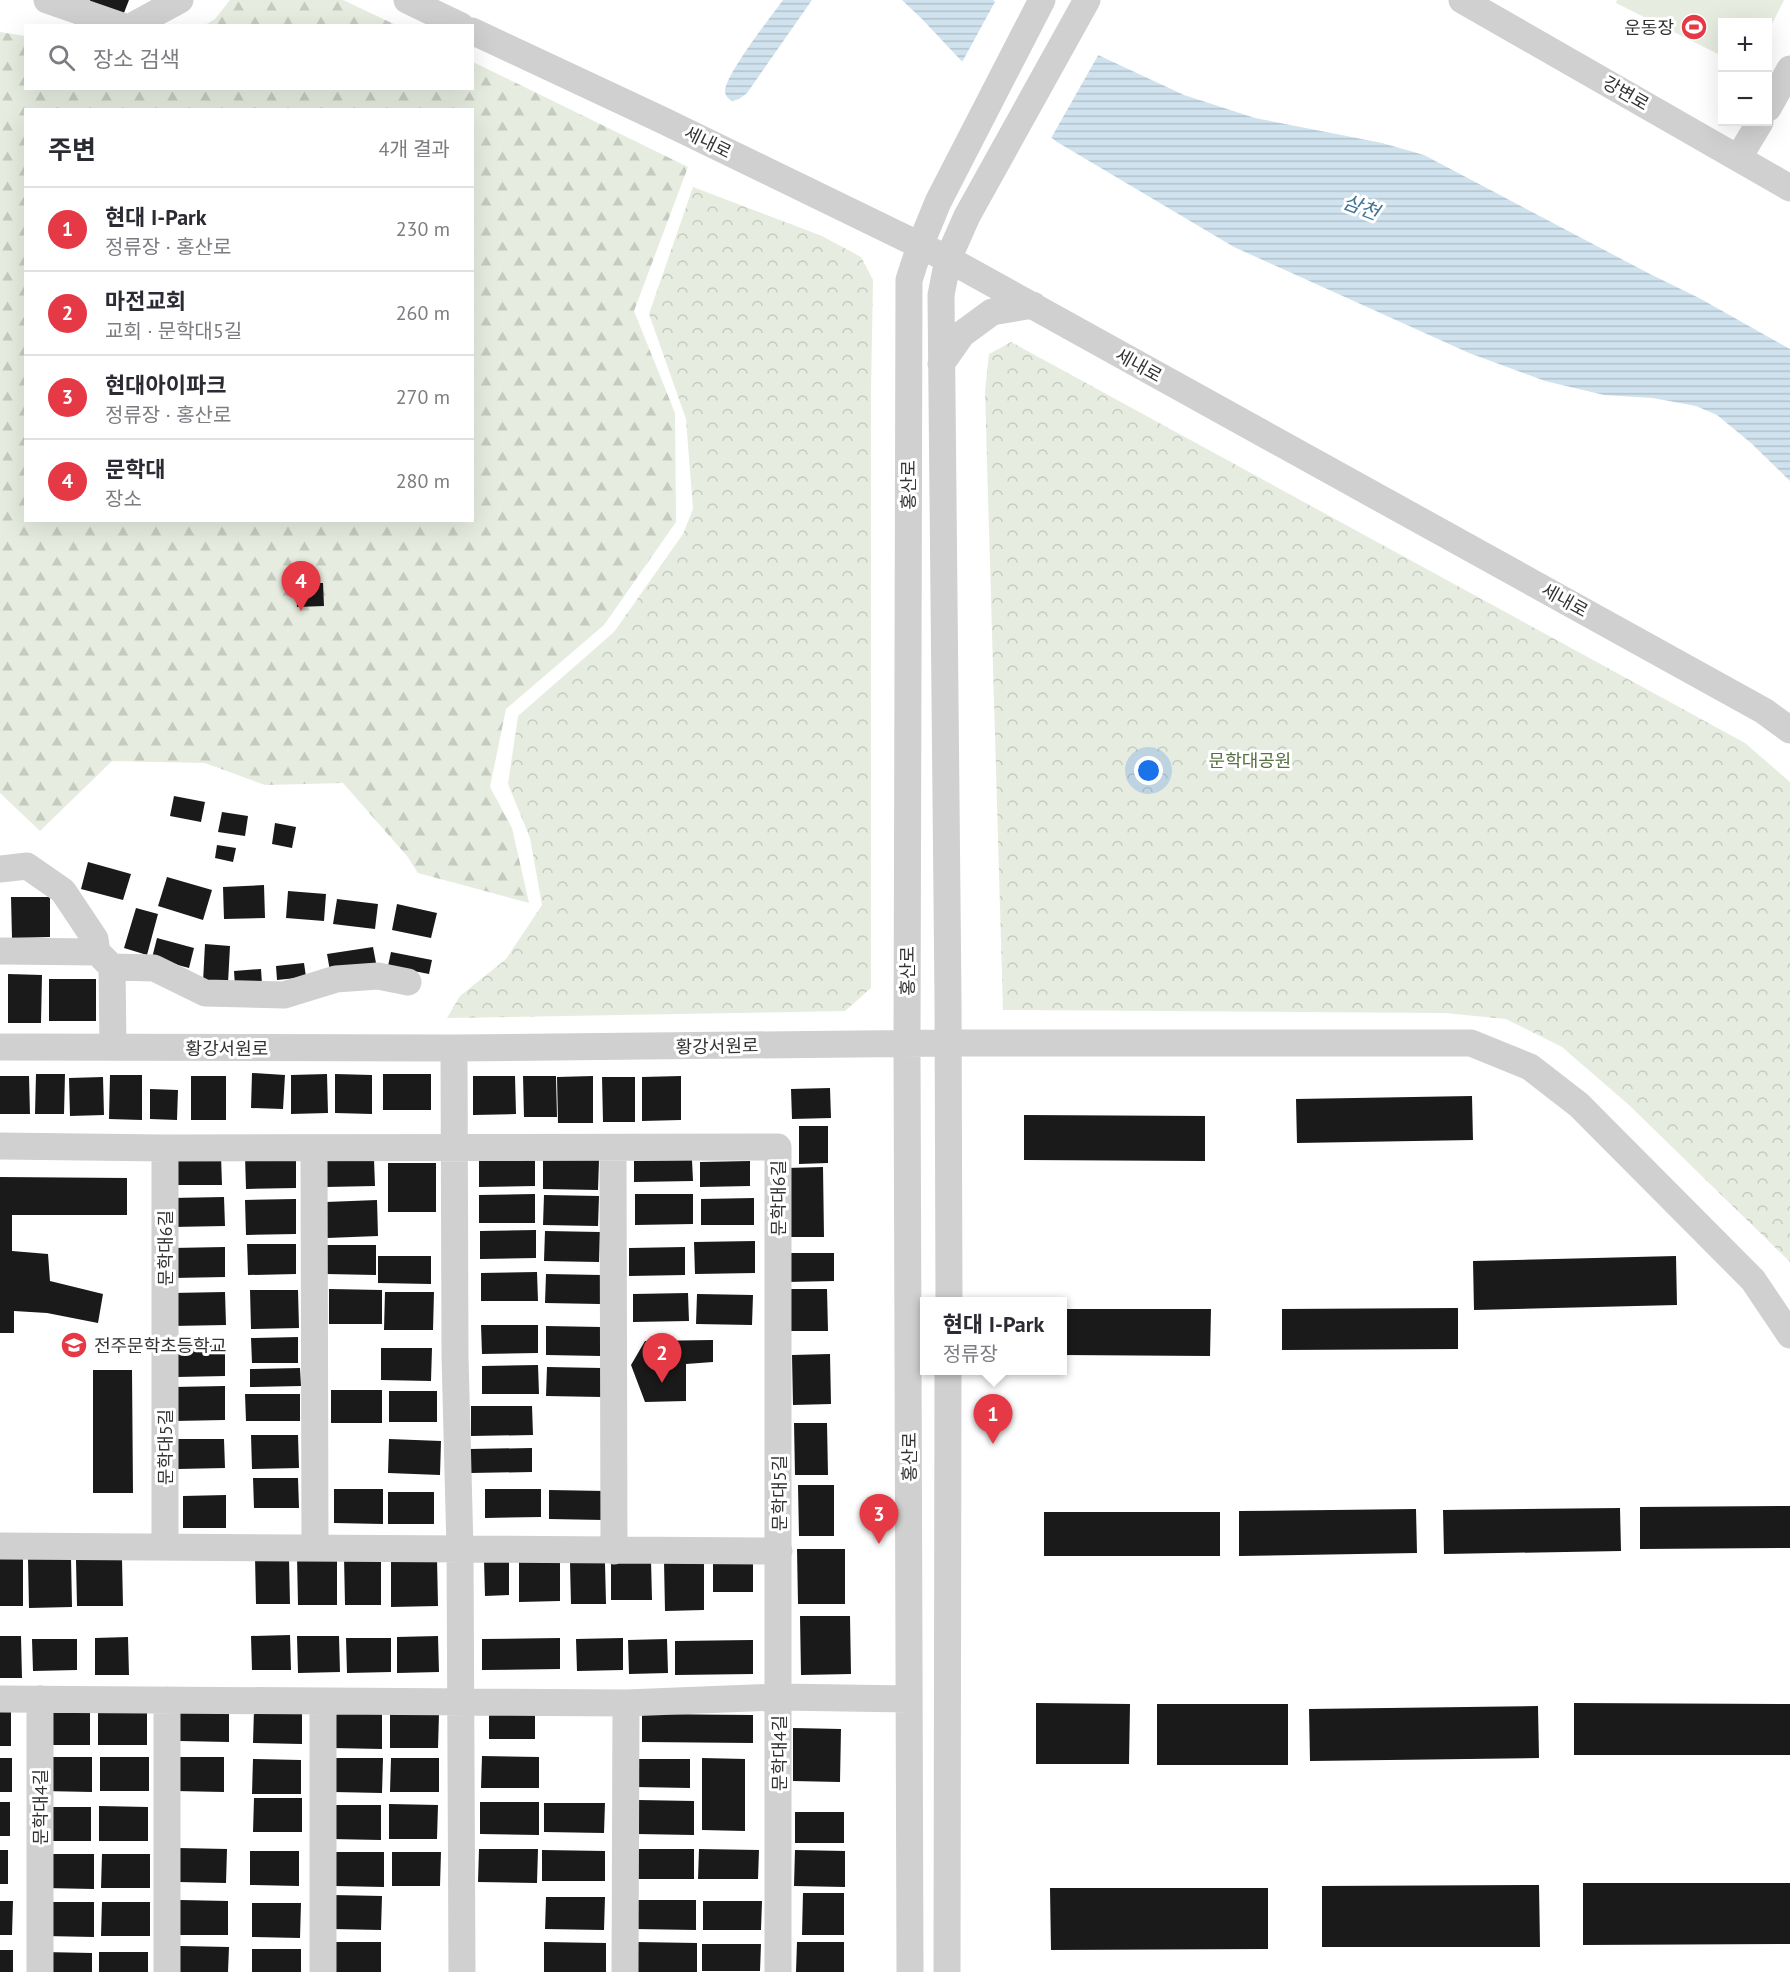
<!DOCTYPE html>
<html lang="ko">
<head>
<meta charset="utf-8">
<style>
  :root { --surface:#fff; --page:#f2f2f3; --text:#2b2b33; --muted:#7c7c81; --line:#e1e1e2; --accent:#e63946 }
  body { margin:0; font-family:"PT Sans","Noto Sans KR",sans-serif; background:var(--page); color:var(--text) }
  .controls { position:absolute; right:18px; top:18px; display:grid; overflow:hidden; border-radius:0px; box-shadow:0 6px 24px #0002 }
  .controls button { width:54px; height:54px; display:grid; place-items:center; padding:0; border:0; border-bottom:2px solid var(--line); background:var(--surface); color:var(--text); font:30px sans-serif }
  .you { position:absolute; left:1149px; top:771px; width:21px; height:21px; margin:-15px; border:4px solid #fff; border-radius:50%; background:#1a73e8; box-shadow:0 0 0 9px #1a73e833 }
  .badge { display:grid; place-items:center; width:39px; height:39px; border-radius:50%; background:var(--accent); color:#fff; font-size:20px; font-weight:700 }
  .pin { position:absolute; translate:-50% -50px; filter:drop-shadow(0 2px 3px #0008) }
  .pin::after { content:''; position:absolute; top:32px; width:21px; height:18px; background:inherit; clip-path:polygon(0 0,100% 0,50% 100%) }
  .popup { position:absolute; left:920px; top:1297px; width:147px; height:78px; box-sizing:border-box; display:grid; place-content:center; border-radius:0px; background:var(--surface); filter:drop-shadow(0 2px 4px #0005); font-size:20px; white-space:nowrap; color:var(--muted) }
  .popup b { font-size:22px; color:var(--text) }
  .popup::after { content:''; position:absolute; left:50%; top:100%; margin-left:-12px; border:12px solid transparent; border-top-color:var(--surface) }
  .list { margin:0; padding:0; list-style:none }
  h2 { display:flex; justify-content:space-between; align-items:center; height:78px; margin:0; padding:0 24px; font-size:26px }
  h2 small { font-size:20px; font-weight:400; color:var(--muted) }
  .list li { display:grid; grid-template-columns:39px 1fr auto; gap:18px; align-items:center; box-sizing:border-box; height:84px; padding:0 24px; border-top:2px solid var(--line) }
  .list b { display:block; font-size:22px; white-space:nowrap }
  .list p { margin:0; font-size:20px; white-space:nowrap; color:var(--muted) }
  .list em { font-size:20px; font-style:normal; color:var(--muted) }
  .icon { flex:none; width:33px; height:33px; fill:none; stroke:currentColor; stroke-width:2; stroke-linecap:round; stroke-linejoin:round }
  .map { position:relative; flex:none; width:1790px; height:1972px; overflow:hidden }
  .search { position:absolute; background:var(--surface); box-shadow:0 6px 24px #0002; left:24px; top:24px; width:450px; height:66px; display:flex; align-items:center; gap:15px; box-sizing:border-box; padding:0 21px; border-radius:0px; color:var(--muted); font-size:22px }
  .panel { position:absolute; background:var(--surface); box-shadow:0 6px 24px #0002; left:24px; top:108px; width:450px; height:414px; border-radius:0px }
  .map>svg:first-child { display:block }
  .forest { fill:url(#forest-firs); fill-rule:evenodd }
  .park { fill:url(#park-crowns) }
  .garden { fill:#e6ecdf }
  .water { fill:url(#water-rules) }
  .pier { fill:#fff }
  .building { fill:#1a1a1a }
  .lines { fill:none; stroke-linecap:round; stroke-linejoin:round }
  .minor { stroke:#d0d0d0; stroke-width:27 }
  .labels { text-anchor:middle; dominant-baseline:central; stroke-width:6; stroke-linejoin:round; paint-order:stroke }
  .poi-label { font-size:18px; fill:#333; stroke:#fff; text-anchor:end }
  .street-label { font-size:18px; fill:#333; stroke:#fff }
  .park-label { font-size:18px; fill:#56703f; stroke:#fff }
  .water-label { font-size:20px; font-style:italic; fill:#3f7597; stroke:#fff }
</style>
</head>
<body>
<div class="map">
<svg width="1790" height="1972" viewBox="0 0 1790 1972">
  <defs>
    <pattern id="forest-firs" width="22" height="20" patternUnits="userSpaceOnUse" patternTransform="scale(1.5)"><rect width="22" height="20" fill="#e6ecdf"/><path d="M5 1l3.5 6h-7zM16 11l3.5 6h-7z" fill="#c6cbc0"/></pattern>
    <pattern id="park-crowns" width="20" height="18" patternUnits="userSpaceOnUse" patternTransform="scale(1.5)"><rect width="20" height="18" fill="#e6ecdf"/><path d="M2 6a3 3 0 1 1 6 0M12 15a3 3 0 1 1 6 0" fill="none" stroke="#c6cbc0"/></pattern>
    <pattern id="water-rules" width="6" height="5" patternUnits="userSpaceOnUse" patternTransform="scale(1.5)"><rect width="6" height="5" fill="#cfe2ee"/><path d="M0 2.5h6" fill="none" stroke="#b2c2cd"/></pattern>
  </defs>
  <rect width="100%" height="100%" fill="#fff"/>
  <!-- forest -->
  <path class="forest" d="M230 0H343L396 25H205L215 19Z
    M0 32 25 36 26 88H472L473 62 688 167 634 311 675 413 676 522 604 625 506 709 490 787 512 828 529 903 418 873 407 856 343 783 265 785 205 763 112 761 40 831 0 793ZM26 110H472V520H26Z"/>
  <!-- park -->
  <path class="park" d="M693 187 822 236 861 257 873 280 871 389V988L845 1011 447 1018 460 996 506 959 542 905 530 838 508 784 518 716 614 632 683 534 693 509 686 419 649 314Z
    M1011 342 1745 743 1790 782V1262L1629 1105 1562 1047 1506 1019 1445 1013 1003 1010 985 391 989 354Z"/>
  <!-- garden -->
  <path class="garden" d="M1617 0H1784L1768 32V22H1722V56L1616 3Z"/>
  <!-- water -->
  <path class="water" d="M783 0H812L747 93 739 99 732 101C727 98 725 95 725 90 728 71 770 18 783 0Z
    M902 0H993L1025 21 1184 95 1255 118 1382 143 1424 155 1648 273 1701 299 1790 349V481L1751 443 1717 415 1696 406 1653 398 1604 395 1545 381 1469 353 1234 247 1057 142 987 88 922 19Z"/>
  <!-- pier -->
  <path class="pier" d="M996 0 1026 18 1100 52 1050 140 985 91 961 64Z"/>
  <!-- building -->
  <path class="building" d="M90 0H129L122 18 88 4Z
    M296 583H323L324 606 297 607Z
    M174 796 205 802 201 822 170 816Z
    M222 812 248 816 245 836 218 832Z
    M275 823 296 827 292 848 272 844Z
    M217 845 236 848 233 862 215 858Z
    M88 862 131 874 123 900 81 889Z
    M167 877 212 890 203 920 158 906Z
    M264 885 265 918 224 919 223 887Z
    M288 891 326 894 324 921 286 918Z
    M11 897H50V937L12 938Z
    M337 899 378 904 375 929 333 924Z
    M397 904 437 913 431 938 392 930Z
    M136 908 158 914 147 955 124 948Z
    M157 938 194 948 189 968 152 958Z
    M205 944 230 946 228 983 203 982Z
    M373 947 376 963 330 971 327 954Z
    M391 952 432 960 429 974 388 966Z
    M304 963 306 977 277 980 276 966Z
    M261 969 262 984 235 986 234 971Z
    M8 974 42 975 41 1023H8Z
    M49 979H96V1021H49Z
    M252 1073 285 1075 283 1109 251 1108Z
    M36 1074H65L64 1114H35Z
    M327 1074 328 1113 291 1114V1075Z
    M335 1074 372 1075V1114L335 1113Z
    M383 1074H431V1110H383Z
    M110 1075H142V1120L109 1119Z
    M0 1076H29L30 1114H0Z
    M191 1076H226V1120H191Z
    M473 1076H515L516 1114 473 1115Z
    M523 1076H556L557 1117H524Z
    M593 1076V1123H558L557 1077Z
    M681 1076V1120L642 1121V1077Z
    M103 1077 104 1115 70 1116 69 1078Z
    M602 1077H635V1122H603Z
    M830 1088 831 1118 792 1119 791 1089Z
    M150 1089 178 1090 177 1120 150 1119Z
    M1472 1096 1473 1140 1297 1143 1296 1099Z
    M1024 1115 1205 1116V1161L1024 1160Z
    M799 1126H828V1163L799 1164Z
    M296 1155V1188L246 1189 245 1156Z
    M221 1156 222 1185H174V1157Z
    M535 1158V1186L479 1187V1159Z
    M374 1159 375 1186 325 1187V1160Z
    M543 1159 599 1160 598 1190 543 1189Z
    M692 1160 693 1181 634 1182V1161Z
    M750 1161V1186L700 1187V1162Z
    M388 1163H436V1212H388Z
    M823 1167 824 1237H786V1168Z
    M0 1177 127 1178V1215H12V1251L48 1254 50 1281 103 1294 98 1323 47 1313 14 1311V1333H0Z
    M535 1194V1223H479V1195Z
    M635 1194H693V1224L635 1225Z
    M544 1195 599 1196 598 1226 543 1225Z
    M224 1197 225 1226 172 1227 171 1198Z
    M754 1198V1225H701V1199Z
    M296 1199V1234L246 1235 245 1200Z
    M377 1200 378 1236 327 1238 326 1202Z
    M536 1230V1258L480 1259V1231Z
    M545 1231 600 1232 599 1262 544 1261Z
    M755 1241V1273L695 1274 694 1242Z
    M247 1244H296V1274L248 1275Z
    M326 1245H376V1275L326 1274Z
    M225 1247V1277L173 1278 172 1248Z
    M685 1247V1275L629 1276V1248Z
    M785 1253H834V1281L786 1282Z
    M378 1256H431V1284L378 1283Z
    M1676 1256 1677 1305 1474 1310 1473 1261Z
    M537 1272 538 1301H481V1273Z
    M546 1274 601 1275 600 1304 545 1303Z
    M329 1289 382 1290V1324H329Z
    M789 1289H827L828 1331H790Z
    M250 1290H298L299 1328 251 1329Z
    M225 1292 226 1325 172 1326V1293Z
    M385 1292H434L433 1330H384Z
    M688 1293 689 1321 633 1322V1294Z
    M697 1294 753 1295 752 1325 696 1324Z
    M1458 1308V1349L1282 1350V1309Z
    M1062 1309H1211L1210 1356 1062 1355Z
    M481 1325H538V1353L482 1354Z
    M546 1326 601 1327V1356L546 1355Z
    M298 1337V1363H252L251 1338Z
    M713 1340V1362L686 1364V1401L645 1402 631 1365 645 1341Z
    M225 1343V1376L176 1377V1344Z
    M381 1348H432L431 1381 381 1380Z
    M830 1354 831 1404 793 1405 792 1355Z
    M538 1365 539 1394H482V1366Z
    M547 1367 602 1368V1397L546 1396Z
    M300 1368 301 1386 250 1387V1369Z
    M93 1370H132L133 1493H93Z
    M225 1386V1420L174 1421 173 1387Z
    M331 1390H382V1423H331Z
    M389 1391H437V1422H389Z
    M245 1394H300V1421H246Z
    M471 1406H532L533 1435 471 1436Z
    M794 1423H827L828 1475H795Z
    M251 1435H298L299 1468 252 1469Z
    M178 1439H224L225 1468 178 1469Z
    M389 1439 441 1441 440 1475 388 1473Z
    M532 1448V1472L470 1473V1449Z
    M253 1478H298L299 1508H254Z
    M798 1485H834V1536H799Z
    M334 1489H383V1524L334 1523Z
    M485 1489H541V1517L485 1518Z
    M549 1490 605 1491 604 1520 549 1519Z
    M388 1492H434V1524H388Z
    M226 1495V1528H183V1496Z
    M1790 1506V1548L1640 1549V1507Z
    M1620 1508 1621 1551 1444 1554 1443 1510Z
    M1416 1509 1417 1553 1239 1556V1511Z
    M1044 1512H1220V1556H1044Z
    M797 1549H845V1604H798Z
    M381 1555V1605H345L344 1556Z
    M297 1556H337V1605H298Z
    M255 1557H289L290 1604H256Z
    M0 1558H23V1606H0Z
    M71 1558 72 1607 29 1608 28 1559Z
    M437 1558 438 1606 391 1607V1559Z
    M122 1559 123 1606H77L76 1560Z
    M484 1560H509V1595L485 1596Z
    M611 1560H651L652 1600H611Z
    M704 1560V1610L665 1611 664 1561Z
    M519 1561H560V1601L519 1602Z
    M753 1562V1592H713V1563Z
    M570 1563H605L606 1604H571Z
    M800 1616H850L851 1674 801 1675Z
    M290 1635 291 1670H252L251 1636Z
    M0 1636H21L22 1678H0Z
    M297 1636H339L340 1672 298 1673Z
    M438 1636 439 1672 397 1673V1637Z
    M128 1637 129 1675H95V1638Z
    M346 1638H391V1672L347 1673Z
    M560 1638V1669L482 1670V1639Z
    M623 1638V1670L577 1671 576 1639Z
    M32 1639H77V1670L33 1671Z
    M667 1639 668 1673 629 1674 628 1640Z
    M753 1640V1674L675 1675V1641Z
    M1036 1703 1130 1704 1129 1764H1036Z
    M1574 1703 1790 1704V1755H1574Z
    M1157 1704H1288V1765H1157Z
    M1538 1706 1539 1758 1310 1761 1309 1709Z
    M180 1707 229 1708V1742L180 1741Z
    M254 1709H302V1744L253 1743Z
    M98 1710 147 1711V1745H98Z
    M41 1711H90V1745H41Z
    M0 1712H11V1746H0Z
    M489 1712 535 1713V1739H489Z
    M334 1714H382V1749L333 1748Z
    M390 1714H439L438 1748H390Z
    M642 1714 753 1715V1743L642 1742Z
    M793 1728 841 1729 840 1782 793 1781Z
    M482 1756 539 1757V1788H481Z
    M44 1757H92V1792L43 1791Z
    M100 1757H149V1791H100Z
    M175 1757H224V1792L175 1791Z
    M0 1758H12V1792H0Z
    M334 1758H383L382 1793 334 1792Z
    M391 1758H439V1792H390Z
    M702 1758 745 1759V1831L702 1830Z
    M253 1759 301 1760V1794H252Z
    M636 1759H690V1788L636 1787Z
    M254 1798H302V1832H253Z
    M638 1800 694 1801V1835L637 1834Z
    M0 1802H10V1836H0Z
    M480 1802H539V1835L480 1834Z
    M544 1803H605L604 1833 544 1832Z
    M389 1804 438 1805 437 1839H389Z
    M332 1805H381V1840L332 1839Z
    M99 1806 148 1807V1841H99Z
    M42 1807H91V1841H42Z
    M795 1812H844V1843H795Z
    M178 1848 227 1849 226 1883 178 1882Z
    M479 1849H538L537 1883 478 1882Z
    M635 1849H694V1879H634Z
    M699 1849 759 1850 758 1879H698Z
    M0 1850H8V1884H0Z
    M542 1850 605 1851V1881H542Z
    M795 1850 845 1851V1887L794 1886Z
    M250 1851H299V1886L250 1885Z
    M335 1852H384V1887L335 1886Z
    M392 1852H441L440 1886H392Z
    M45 1854H94V1889L45 1888Z
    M102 1854H150V1888H101Z
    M1583 1883H1790V1944L1583 1945Z
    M1539 1885 1540 1947H1322V1886Z
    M1050 1888H1268V1949L1051 1950Z
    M803 1893H844V1935H802Z
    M333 1895 382 1896 381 1930 333 1929Z
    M546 1897H605L604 1930 545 1929Z
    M180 1900 228 1901V1935H179Z
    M636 1900H696V1930L635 1929Z
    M0 1901H13L12 1935H0Z
    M703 1901H762L761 1930H703Z
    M45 1902H94V1937L45 1936Z
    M102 1902H150V1936H101Z
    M252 1903H301L300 1938 252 1937Z
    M333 1942H381V1972H332Z
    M544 1942 606 1943V1972H544Z
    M636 1942 697 1943V1972H635Z
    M797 1942H844V1972H796Z
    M702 1944H761L760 1971H702Z
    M180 1946 229 1947 228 1972H180Z
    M252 1949H301V1972H252Z
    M0 1950H13V1972H0Z
    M43 1952 92 1953V1972H43Z
    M99 1952H148V1972H99Z"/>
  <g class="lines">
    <!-- minor -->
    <path class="minor" d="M47 0 122 26
      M407 0 461 26
      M1462 0 1790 188
      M132 26 180 0
      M472 31 662 120 948 259 1764 711 1790 730
      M1768 108 1790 69
      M1739 157 1760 122
      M941 364 962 334 992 312 1033 305
      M0 869 27 866 63 891 95 939 97 952
      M0 951 97 952
      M100 955 112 967 113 1047
      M112 967 154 968 205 993 284 995 336 979 378 976 408 982
      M0 1047 454 1048 949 1043H1471L1530 1067 1579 1105 1753 1280 1790 1335
      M454 1048 455 1356 460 1549 462 1972
      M0 1146 165 1148 778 1147V1972
      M165 1148V1547
      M314 1148 315 1548
      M613 1148 614 1551
      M949 1302 948 999 941 295 948 259 967 216 1087 0
      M0 1546 779 1551
      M0 1699 626 1703 779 1697 909 1699
      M40 1699V1972
      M167 1700V1972
      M323 1972V1701
      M625 1972 626 1703
      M910 1972 907 1044 909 280 920 246 938 202 1042 0
      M947 1972 948 1370"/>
  </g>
  <!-- icons -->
  <defs>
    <symbol id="stadium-disc" viewBox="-11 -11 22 22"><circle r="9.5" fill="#e63946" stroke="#fff"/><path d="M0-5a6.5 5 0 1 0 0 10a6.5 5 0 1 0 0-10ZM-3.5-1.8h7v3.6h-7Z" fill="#fff"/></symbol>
    <symbol id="school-disc" viewBox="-11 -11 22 22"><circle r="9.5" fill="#e63946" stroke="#fff"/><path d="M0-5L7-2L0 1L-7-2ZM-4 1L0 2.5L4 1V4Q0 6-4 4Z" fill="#fff"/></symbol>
  </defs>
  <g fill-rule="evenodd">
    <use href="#stadium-disc" x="1679" y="12" width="30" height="30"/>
    <use href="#school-disc" x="59" y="1330" width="30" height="30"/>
  </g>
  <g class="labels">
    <!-- poi labels -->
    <g class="poi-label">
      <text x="1674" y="27">운동장</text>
      <text x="94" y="1345" text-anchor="start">전주문학초등학교</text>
    </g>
    <!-- street labels -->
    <g class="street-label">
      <text transform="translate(1626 93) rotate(30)">강변로</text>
      <text transform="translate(708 142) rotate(26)">세내로</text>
      <text transform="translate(1139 365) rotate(29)">세내로</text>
      <text transform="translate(908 485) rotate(-90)">홍산로</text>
      <text transform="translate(1565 600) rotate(29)">세내로</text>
      <text transform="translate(907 971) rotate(-90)">홍산로</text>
      <text transform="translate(717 1046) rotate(-1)">황강서원로</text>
      <text x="227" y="1048">황강서원로</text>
      <text transform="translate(778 1198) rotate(-90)">문학대6길</text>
      <text transform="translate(165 1248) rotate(-90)">문학대6길</text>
      <text transform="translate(165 1447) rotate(-90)">문학대5길</text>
      <text transform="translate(909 1457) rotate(-90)">홍산로</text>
      <text transform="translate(779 1493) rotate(-90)">문학대5길</text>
      <text transform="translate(779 1753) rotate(-90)">문학대4길</text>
      <text transform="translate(40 1807) rotate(-90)">문학대4길</text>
    </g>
    <!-- park labels -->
    <g class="park-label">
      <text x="1250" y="760">문학대공원</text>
    </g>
    <!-- water labels -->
    <g class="water-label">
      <text transform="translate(1361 207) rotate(21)">삼천</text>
    </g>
  </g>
</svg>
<div class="controls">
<button>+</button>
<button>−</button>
</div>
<div class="you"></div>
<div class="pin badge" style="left:993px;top:1444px">1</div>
<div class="popup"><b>현대 I-Park</b>정류장</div>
<div class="pin badge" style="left:662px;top:1383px">2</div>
<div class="pin badge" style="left:879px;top:1544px">3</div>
<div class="pin badge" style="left:301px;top:611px">4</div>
<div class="search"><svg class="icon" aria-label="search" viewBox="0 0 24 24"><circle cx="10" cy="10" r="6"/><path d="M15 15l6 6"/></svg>장소 검색</div>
<section class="panel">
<h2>주변<small>4개 결과</small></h2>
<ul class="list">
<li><span class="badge">1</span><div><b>현대 I-Park</b><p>정류장 · 홍산로</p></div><em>230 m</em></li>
<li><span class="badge">2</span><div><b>마전교회</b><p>교회 · 문학대5길</p></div><em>260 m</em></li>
<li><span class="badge">3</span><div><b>현대아이파크</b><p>정류장 · 홍산로</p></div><em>270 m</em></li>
<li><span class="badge">4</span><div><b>문학대</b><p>장소</p></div><em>280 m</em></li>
</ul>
</section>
</div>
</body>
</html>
